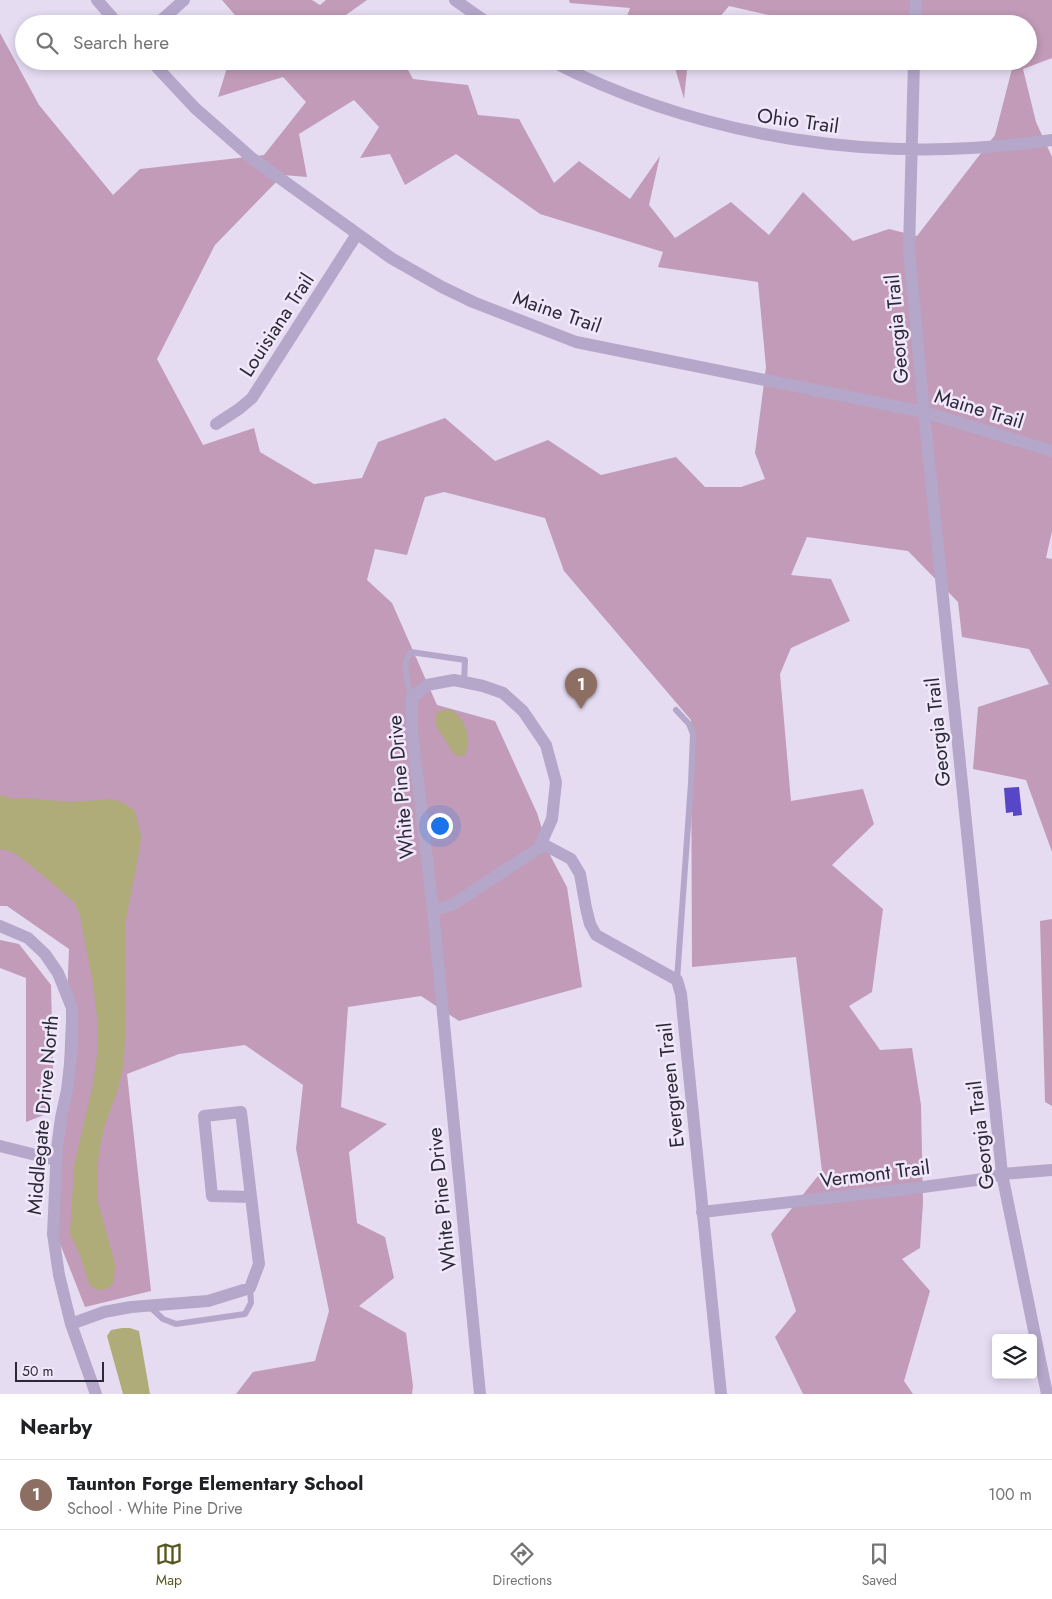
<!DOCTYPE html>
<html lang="en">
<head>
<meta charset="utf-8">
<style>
  :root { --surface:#fff; --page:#f2f2f2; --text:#202124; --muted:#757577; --line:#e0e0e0; --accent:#58561d }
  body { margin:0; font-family:Jost,sans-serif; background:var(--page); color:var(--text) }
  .controls { position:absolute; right:15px; bottom:15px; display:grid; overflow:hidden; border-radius:5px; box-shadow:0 2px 8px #0003 }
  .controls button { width:45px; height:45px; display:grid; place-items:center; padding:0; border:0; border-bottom:1px solid var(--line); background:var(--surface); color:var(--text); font:25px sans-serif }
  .scale { position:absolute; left:15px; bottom:12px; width:89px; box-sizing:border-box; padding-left:5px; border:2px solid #2b2837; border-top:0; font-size:14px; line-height:18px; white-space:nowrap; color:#2b2837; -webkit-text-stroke:4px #f0e8fa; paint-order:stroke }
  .you { position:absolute; left:439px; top:825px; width:18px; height:18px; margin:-12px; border:4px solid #fff; border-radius:50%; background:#1a73e8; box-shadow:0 0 0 8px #1a73e833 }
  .badge { display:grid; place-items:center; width:32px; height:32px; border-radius:50%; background:var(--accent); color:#fff; font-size:16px; font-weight:700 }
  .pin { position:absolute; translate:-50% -41px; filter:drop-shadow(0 1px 2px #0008) }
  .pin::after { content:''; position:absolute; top:26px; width:18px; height:15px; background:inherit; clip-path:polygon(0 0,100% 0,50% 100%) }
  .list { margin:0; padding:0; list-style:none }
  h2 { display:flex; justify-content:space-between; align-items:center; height:65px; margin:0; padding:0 20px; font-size:21px }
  h2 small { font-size:16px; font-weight:400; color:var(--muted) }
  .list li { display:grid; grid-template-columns:32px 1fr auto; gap:15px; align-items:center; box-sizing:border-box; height:70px; padding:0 20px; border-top:1px solid var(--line) }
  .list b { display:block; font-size:19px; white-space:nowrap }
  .list p { margin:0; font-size:16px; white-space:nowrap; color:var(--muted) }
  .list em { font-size:16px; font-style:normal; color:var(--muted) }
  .icon { flex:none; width:28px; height:28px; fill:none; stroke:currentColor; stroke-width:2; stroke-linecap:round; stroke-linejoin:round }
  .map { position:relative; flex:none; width:1052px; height:1394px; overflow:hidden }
  .search { position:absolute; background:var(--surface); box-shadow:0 2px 8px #0003; left:15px; right:15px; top:15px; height:55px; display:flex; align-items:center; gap:12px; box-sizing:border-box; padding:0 18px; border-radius:28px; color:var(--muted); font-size:19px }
  .sheet { height:135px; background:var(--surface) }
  nav { display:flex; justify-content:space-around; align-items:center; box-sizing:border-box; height:70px; border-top:1px solid var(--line); background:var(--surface); font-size:14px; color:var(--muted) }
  nav a { display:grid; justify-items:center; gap:2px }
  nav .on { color:var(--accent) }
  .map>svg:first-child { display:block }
  .green { fill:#c19bb8; fill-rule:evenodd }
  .water { fill:#afac7a }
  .building { fill:#5746c6 }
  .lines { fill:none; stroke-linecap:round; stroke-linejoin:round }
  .lane { stroke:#b4a7ca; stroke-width:6 }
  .street { stroke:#b4a7ca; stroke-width:12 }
  .labels { text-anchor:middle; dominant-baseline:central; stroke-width:5; stroke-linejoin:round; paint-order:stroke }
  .street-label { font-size:20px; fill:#2b2837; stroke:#f0e8fa }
</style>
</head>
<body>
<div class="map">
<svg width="1052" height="1394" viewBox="0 0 1052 1394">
  <rect width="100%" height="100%" fill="#e5dcf2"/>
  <!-- green -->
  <path class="green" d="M222 0H312L320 5 326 0H367L336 22V24H240L241 22Z
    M569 0H1052V58L1023 69 1036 122 1052 157V531L1046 558 1052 559V852L1026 780 973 769 978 707 1049 684 1029 649 962 637 958 602 908 551 807 537 791 575 831 579 850 621 791 648 780 674 791 801 863 789 874 824 832 865 883 909 872 992 849 1006 880 1050 912 1048 921 1105 923 1203 920 1248 902 1259 930 1291 904 1381 913 1394H803L775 1337 796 1311 771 1234 822 1171 796 957 692 967 691 720 564 571 545 518 444 492 425 497 407 555 375 549 367 580 392 603 437 705 495 721 537 813 551 857 567 887 582 987 459 1021 421 996 348 1007 341 1107 387 1124 349 1152 357 1223 385 1237 394 1278 359 1306 406 1333 413 1386 412 1394H236L253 1372 315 1361 329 1311 296 1149 303 1085 245 1045 179 1054 127 1074 151 1291 85 1307 57 1236 69 949 7 906H0V33L39 105 113 195 140 169 264 155 306 102 283 77 218 97 229 61H403L413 79 468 85 478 115 519 119 554 183 579 161 630 199 660 156 649 205 675 238 731 202 769 235 803 192 853 241 889 229 917 236 995 135 1014 61H1028V24H808L729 6 714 24H624L630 8 570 3ZM354 100 379 127 360 158 390 154 405 185 456 154 540 214 663 252 658 267 758 282 766 367 755 453 765 479 741 487H705L676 457 601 475 548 440 495 461 445 418 378 442 362 478 314 484 260 452 254 428 203 445 157 359 215 245 283 175 307 177 299 134Z
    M673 61H688L684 99Z
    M1052 919V1106L1045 1102 1040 921Z
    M0 940 19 944 51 985 53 1069 49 1113 26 1122V978L0 968Z"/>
  <!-- water -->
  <path class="water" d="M449 709C465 715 474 742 464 756H457L454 754 435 724 437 712Z
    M0 795 14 799 24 798 71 802 111 799 124 803 135 811 141 836 138 859 125 924 126 1011 124 1062 118 1089 104 1128 99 1151 97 1177 98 1202 115 1264 114 1281 110 1287 107 1289 97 1290 90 1286 80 1255 70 1234 74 1166 93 1084 98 1048 97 1017 93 984 80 916 75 903 39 872 20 857 12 852 0 849Z
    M122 1328H130L139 1331 150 1394H123L107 1336 111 1330Z"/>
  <!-- building -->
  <path class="building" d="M1019 787 1022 815 1013 816V812L1006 813 1004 788Z"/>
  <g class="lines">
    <!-- lane -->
    <path class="lane" d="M412 698C408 684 400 664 411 652L465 660 464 682
      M676 710 689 724 693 734 691 783 677 980
      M149 1306 163 1319 176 1324 245 1314 251 1303 250 1288"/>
    <!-- street -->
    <path class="street" d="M97 0 118 24
      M455 0 489 24
      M157 24 184 0
      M915 24 916 0
      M151 61 195 108 253 159 391 258 442 287 473 302 576 342 924 412 1052 451
      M551 61C705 140 882 165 1052 140
      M914 61 909 249 924 412 1002 1174 1047 1394
      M216 424 239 409 252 398 357 234
      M541 843 571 859 580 874 586 908 590 924 596 935 677 980 681 994 721 1394
      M433 910 452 905 539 848 552 819 556 782 546 745 523 711 503 693 483 686 454 680 427 685 412 698V731L433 910 480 1394
      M0 926 28 938 45 954 58 973 72 1008V1047L67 1090 61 1118 57 1148 53 1234 59 1275 71 1324 96 1394
      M0 1146 56 1160
      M702 1212 908 1189 983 1179 1002 1174 1052 1170
      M71 1324 104 1312 131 1307 208 1301 250 1288 259 1264 241 1112 204 1116 212 1196 251 1197"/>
  </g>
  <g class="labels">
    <!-- street labels -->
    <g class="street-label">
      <text transform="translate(798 121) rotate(8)">Ohio Trail</text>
      <text transform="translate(557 312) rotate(19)">Maine Trail</text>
      <text transform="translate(277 325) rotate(-57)">Louisiana Trail</text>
      <text transform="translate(897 329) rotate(-95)">Georgia Trail</text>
      <text transform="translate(979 409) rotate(17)">Maine Trail</text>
      <text transform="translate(938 732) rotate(-96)">Georgia Trail</text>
      <text transform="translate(401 787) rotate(-95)">White Pine Drive</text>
      <text transform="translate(671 1085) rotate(-96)">Evergreen Trail</text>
      <text transform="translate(43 1115) rotate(-85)">Middlegate Drive North</text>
      <text transform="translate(981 1135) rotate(-97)">Georgia Trail</text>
      <text transform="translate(875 1174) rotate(-7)">Vermont Trail</text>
      <text transform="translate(442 1199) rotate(-96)">White Pine Drive</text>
    </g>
  </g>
</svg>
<div class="controls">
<button><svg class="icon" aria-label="layers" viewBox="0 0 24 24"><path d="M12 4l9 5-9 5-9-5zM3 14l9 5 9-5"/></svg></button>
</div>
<div class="scale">50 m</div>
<div class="you"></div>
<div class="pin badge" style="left:581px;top:709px;background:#8d6e63">1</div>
<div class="search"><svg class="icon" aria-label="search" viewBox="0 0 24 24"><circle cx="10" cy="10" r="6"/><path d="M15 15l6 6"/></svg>Search here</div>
</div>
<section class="sheet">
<h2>Nearby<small></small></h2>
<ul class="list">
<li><span class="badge" style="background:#8d6e63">1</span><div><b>Taunton Forge Elementary School</b><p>School · White Pine Drive</p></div><em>100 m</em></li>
</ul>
</section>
<nav>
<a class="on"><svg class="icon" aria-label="map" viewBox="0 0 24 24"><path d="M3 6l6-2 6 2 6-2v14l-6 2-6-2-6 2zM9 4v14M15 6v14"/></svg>Map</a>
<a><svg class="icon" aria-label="directions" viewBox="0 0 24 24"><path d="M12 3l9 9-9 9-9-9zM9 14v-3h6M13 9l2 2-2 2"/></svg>Directions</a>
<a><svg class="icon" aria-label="saved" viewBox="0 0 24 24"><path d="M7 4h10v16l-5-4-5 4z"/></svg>Saved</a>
</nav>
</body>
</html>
